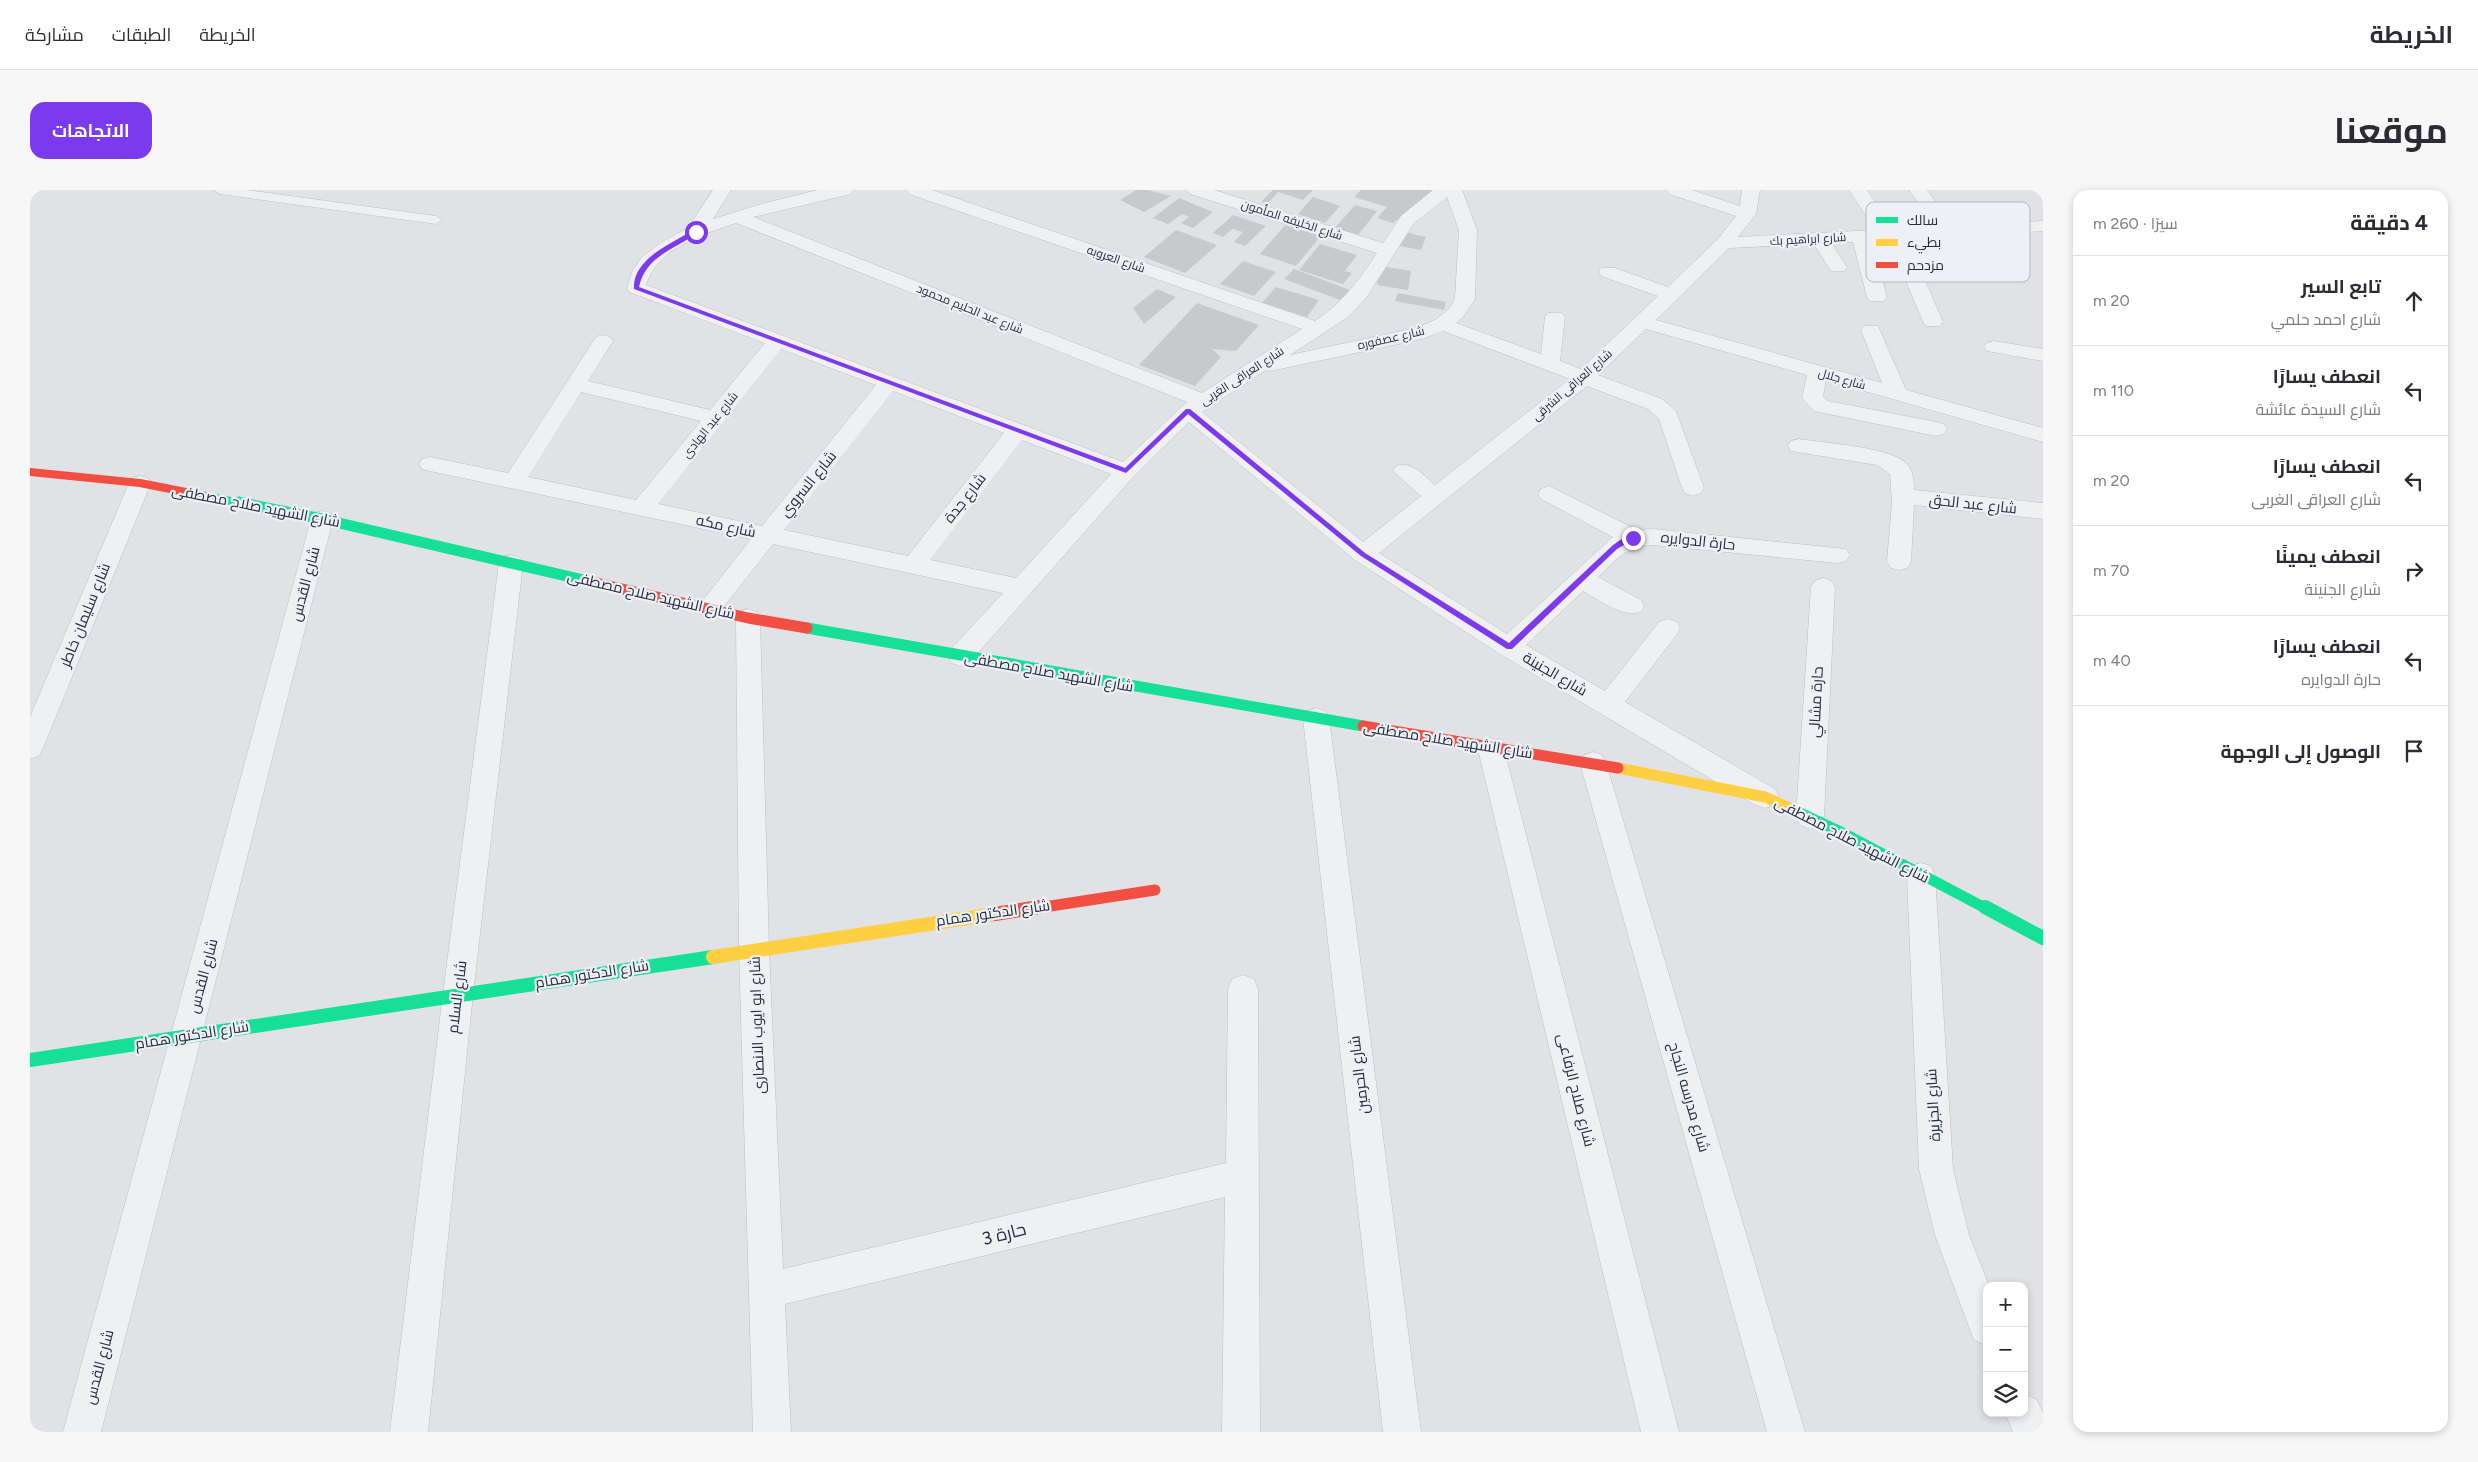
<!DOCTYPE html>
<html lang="ar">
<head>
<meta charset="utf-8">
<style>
  :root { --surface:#fff; --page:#f7f7f7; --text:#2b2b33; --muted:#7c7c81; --line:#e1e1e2; --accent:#7c3aed }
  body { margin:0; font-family:Figtree,Cairo,sans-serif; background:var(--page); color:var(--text); direction:rtl }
  .controls { position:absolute; right:15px; bottom:15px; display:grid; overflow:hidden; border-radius:10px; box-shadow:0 2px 8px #0003 }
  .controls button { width:45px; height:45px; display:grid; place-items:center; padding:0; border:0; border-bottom:1px solid var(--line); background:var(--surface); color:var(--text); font:25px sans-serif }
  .stop { position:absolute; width:15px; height:15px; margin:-11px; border:4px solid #7c3aed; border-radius:50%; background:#fff }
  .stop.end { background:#7c3aed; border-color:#fff; box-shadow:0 1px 5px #0008 }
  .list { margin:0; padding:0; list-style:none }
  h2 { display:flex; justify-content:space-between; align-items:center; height:65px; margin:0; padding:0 20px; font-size:21px }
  h2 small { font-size:16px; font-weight:400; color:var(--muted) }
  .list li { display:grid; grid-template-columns:32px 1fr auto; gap:15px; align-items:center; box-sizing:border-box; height:90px; padding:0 20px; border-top:1px solid var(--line) }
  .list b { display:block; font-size:19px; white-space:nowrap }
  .list p { margin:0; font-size:16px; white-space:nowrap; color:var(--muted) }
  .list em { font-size:16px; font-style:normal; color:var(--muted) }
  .icon { flex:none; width:28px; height:28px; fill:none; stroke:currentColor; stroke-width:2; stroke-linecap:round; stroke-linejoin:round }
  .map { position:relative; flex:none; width:2013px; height:1242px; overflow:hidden; direction:ltr; border-radius:15px }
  header { display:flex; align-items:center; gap:30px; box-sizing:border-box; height:70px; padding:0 25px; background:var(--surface); border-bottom:1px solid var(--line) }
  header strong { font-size:24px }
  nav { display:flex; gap:28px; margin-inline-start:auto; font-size:18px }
  .intro { display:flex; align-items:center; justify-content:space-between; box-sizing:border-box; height:120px; padding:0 30px }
  h1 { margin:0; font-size:35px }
  .button { padding:12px 22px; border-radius:15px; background:var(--accent); color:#fff; font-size:18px; font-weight:700 }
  main { display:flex; gap:30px; padding:0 30px }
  aside { flex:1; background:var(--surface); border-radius:15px; box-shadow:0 2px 8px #0003 }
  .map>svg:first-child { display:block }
  .building { fill:#c7c9cd }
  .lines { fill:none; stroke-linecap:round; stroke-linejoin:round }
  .lane-casing { stroke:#bdbfc3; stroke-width:1 }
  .street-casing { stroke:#bdbfc3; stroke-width:1 }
  .lane { fill:#eff0f2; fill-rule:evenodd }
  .street { fill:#eff0f2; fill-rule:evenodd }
  .fast-far2 { stroke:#16e098; stroke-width:8 }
  .fast-far1 { stroke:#16e098; stroke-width:11 }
  .fast { stroke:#16e098; stroke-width:14 }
  .slow-far1 { stroke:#ffcf43; stroke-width:11 }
  .slow { stroke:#ffcf43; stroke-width:14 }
  .jam-far2 { stroke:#f24e42; stroke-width:8 }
  .jam-far1 { stroke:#f24e42; stroke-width:11 }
  .jam { stroke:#f24e42; stroke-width:14 }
  .route { fill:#7c3aed }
  .labels { text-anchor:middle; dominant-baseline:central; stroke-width:4.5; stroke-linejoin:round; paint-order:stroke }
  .far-street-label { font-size:12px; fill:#262d3f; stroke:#edf0f5 }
  .street-label { font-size:15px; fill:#262d3f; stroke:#edf0f5 }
  .near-street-label { font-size:18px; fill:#262d3f; stroke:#edf0f5 }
  .key { fill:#edf0f5; stroke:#b1b6be; stroke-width:1 }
  .key-label { font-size:14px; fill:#262d3f }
</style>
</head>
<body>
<header>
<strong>الخريطة</strong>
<nav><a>الخريطة</a><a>الطبقات</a><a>مشاركة</a></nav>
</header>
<div class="intro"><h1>موقعنا</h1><a class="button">الاتجاهات</a></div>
<main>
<aside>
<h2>4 دقيقة<small>سيرًا · 260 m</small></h2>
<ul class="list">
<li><svg class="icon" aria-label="ahead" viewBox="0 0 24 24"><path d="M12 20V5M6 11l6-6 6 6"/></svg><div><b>تابع السير</b><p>شارع احمد حلمي</p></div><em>20 m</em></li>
<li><svg class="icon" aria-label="left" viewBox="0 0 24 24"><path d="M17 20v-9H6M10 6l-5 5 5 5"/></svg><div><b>انعطف يسارًا</b><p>شارع السيدة عائشة</p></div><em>110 m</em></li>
<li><svg class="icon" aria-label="left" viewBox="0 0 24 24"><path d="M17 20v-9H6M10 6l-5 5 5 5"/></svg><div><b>انعطف يسارًا</b><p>شارع العراقى الغربى</p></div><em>20 m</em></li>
<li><svg class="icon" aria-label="right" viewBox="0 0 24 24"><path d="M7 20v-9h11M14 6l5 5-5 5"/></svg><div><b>انعطف يمينًا</b><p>شارع الجنينة</p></div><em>70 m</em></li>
<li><svg class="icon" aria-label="left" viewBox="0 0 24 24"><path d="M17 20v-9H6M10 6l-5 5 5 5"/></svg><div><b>انعطف يسارًا</b><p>حارة الدوايره</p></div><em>40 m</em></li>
<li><svg class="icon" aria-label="arrive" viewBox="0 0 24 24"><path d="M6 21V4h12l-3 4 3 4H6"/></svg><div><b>الوصول إلى الوجهة</b></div></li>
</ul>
</aside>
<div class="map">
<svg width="2013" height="1242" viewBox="0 0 2013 1242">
  <rect width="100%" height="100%" fill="#e0e2e5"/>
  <!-- building -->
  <path class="building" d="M1106 0H1117L1141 6 1114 22 1090 10Z
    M1243 0H1283L1273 10 1248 2 1237 14 1231 12Z
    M1331 0H1403L1363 33 1347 28 1357 17 1324 7Z
    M1283 7 1310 16 1295 33 1268 24Z
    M1149 8 1183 22 1163 38 1151 33 1159 27 1152 24 1138 34 1123 28Z
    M1325 15 1347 21 1328 45 1305 38Z
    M1203 25 1236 36 1215 56 1204 52 1213 42 1202 39 1193 47 1183 43Z
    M1255 35 1291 46 1266 76 1230 64Z
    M1146 40 1187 55 1155 83 1114 67Z
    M1374 42 1396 47 1391 60 1369 56Z
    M1290 54 1327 65 1315 81 1322 83 1313 94 1269 80Z
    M1213 71 1246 82 1224 106 1190 94Z
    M1351 76 1381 81 1378 100 1347 95Z
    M1264 79 1320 100 1310 110 1254 89Z
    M1246 97 1289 110 1277 127 1232 113Z
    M1127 99 1146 107 1114 134 1103 118Z
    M1368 103 1416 112 1414 120 1365 111Z
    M1167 113 1229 135 1206 161 1182 159 1191 167 1165 196 1109 175Z"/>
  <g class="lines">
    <defs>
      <path id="lane" d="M184 0H217L406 26 412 30 406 34 190 4Z"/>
      <path id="street" d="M683 0H701L683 29 735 13 788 0H824L821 4 723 27 1172 203 1272 139 879 4 876 0H902L1285 131C1313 113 1329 90 1347 63L1160 4 1157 0H1184L1353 53 1371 26 1403 0H1432L1447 40 1445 109 1433 127 1426 133 1511 164 1515 127 1518 123H1532L1535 127 1530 171 1551 179 1628 106 1571 86 1569 82 1571 78H1585L1638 97 1688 49 1706 26 1639 4 1636 0H1662L1710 16 1712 0H1730L1726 24 1708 47 1845 40 1819 0H1837L1863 39 1905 36 1879 0H1897L1922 35 2013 31V41L1877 49 1913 132 1910 136H1896L1893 132 1859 50 1841 51 1857 107 1854 111H1840L1837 107 1823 52 1801 53 1817 77 1815 81H1801L1784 54 1699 58 1626 130 1852 193 1831 140 1834 136H1848L1876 200 2013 238V252L1796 190 1793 206 1798 211 1906 232 1914 234 1917 239 1914 244 1906 246 1784 221 1772 208 1777 185 1616 139 1568 185 1632 209 1646 221 1674 298 1671 303 1663 306 1655 303 1652 298 1629 229 1618 219 1557 196 1349 363 1477 444 1583 347 1511 309 1508 304 1511 299 1519 296 1607 340 1623 339 1816 359 1820 365 1816 371 1808 373 1623 355C1597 355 1585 371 1568 387L1611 410 1614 416 1611 422C1592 428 1570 410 1553 401L1496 455 1575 501 1629 432 1638 429 1647 432 1650 438 1647 444 1595 512 1745 599 1749 607 1745 615 1735 618 1725 615 1470 464 1325 370 1159 232 1104 286 939 473 930 476 921 473 918 466 921 459 973 403 743 354 688 424 679 427 670 424 667 418 721 349 400 281 392 279 389 274 392 269 400 267 478 283 566 147 573 145 580 147 583 151 558 191 680 220 735 153 599 102 597 98 602 82 612 67 632 52 658 38ZM1417 7 1429 40 1425 109 1419 119 1405 130 1386 138 1260 165 1318 127 1336 108 1384 33ZM706 33 1157 212 1093 272 616 95C627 58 673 44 706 33ZM1413 141 1540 189 1405 295C1393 285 1383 271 1366 276L1363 281 1391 306 1333 352 1172 222 1236 180 1240 181 1392 149ZM751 159 846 195 732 336 628 314ZM863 201 974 243 878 366 754 340ZM551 202 671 231 606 310 498 287ZM992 250 1081 284 986 388 900 370Z
        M1964 151 2013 159V171L1957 161 1954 157 1957 153Z
        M1769 249C1793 253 1862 257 1877 274 1883 282 1884 290 1884 300L2013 313V329L1884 315 1881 372 1877 378 1869 380 1861 378 1857 372 1862 313 1860 284 1847 275 1761 261 1758 256 1761 251Z
        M110 286 118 288 121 293 13 558 9 566 0 569V527L99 293 102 288Z
        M292 321 300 323 303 329 71 1242H33L281 329 284 323Z
        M481 365 489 367 493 373 443 804 398 1242H360L413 804 469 373 473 367Z
        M1793 388 1801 391 1805 397 1794 627 1790 635 1780 639 1770 635 1766 627 1781 397 1785 391Z
        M718 419 727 422 730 428 739 759 753 1079 1196 973 1198 799 1202 789 1213 785 1224 789 1228 799 1230 1242H1192L1195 1007 755 1114 761 1242H723L709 759 706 428 709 422Z
        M1286 518 1295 521 1299 528 1391 1242H1353L1273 528 1277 521Z
        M1461 548 1470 551 1474 559 1649 1242H1611L1448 559 1452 551Z
        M1563 562 1572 565 1576 573 1775 1242H1737L1550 573 1554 565Z
        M1891 673 1901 676 1905 685 1923 979 1939 1045 1959 1096H1957V1155L1944 1150 1939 1137 1905 1045 1889 979 1877 685 1881 676Z
        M1994 1204 2007 1210 2013 1223V1242H1983L1975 1223H1994Z"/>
    </defs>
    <!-- lane casing -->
    <use href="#lane" class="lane-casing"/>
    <!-- street casing -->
    <use href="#street" class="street-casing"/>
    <!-- lane -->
    <use href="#lane" class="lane"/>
    <!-- street -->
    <use href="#street" class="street"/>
    <!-- fast-far2 -->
    <path class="fast-far2" d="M181 307 215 314"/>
    <!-- fast-far1 -->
    <path class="fast-far1" d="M208 312 292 329 562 392
      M777 438 1333 536
      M1768 622 1815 644 1957 719"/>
    <!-- fast -->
    <path class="fast" d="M1955 717 2013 748
      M0 870 683 767"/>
    <!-- slow-far1 -->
    <path class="slow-far1" d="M1588 578 1735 607 1768 622"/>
    <!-- slow -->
    <path class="slow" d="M683 767 965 724"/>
    <!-- jam-far2 -->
    <path class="jam-far2" d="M0 282 110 293 181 307"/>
    <!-- jam-far1 -->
    <path class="jam-far1" d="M562 392 718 428 777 438
      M1333 536 1588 578
      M1001 719 1125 700"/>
    <!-- jam -->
    <path class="jam" d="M965 724 1009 717"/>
  </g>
  <!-- route -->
  <path class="route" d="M664 40 668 42C645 60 616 65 609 97L1095 278 1156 219H1160L1335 363 1479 453 1582 356C1588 351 1599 343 1606 348L1587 359 1482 459H1477L1331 366 1158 224 1096 283 604 99C602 69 642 53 664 40Z"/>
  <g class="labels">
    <!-- far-street labels -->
    <g class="far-street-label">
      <text transform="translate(1262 30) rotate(18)">شارع الخليفه المأمون</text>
      <text transform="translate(1778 49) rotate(-3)">شارع ابراهيم بك</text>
      <text transform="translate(1086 69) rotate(19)">شارع العروبه</text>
      <text transform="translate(940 119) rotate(22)">شارع عبد الحليم محمود</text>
      <text transform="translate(1361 148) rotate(-13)">شارع عصفوره</text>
      <text transform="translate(1212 186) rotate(-33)">شارع العراقى الغربى</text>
      <text transform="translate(1812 189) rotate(16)">شارع جلال</text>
      <text transform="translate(1542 195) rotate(-41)">شارع العراقى الشرقى</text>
      <text transform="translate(680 235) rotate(-51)">شارع عبد الهادى</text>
    </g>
    <!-- street labels -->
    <g class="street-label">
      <text transform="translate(778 294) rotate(-51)">شارع السروي</text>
      <text transform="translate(935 308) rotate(-52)">شارع جدة</text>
      <text transform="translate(1943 314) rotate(6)">شارع عبد الحق</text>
      <text transform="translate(226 316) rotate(11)">شارع الشهيد صلاح مصطفى</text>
      <text transform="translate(696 336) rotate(12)">شارع مكه</text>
      <text transform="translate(1668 351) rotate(6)">حارة الدوايره</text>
      <text transform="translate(275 394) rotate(-75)">شارع القدس</text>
      <text transform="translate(621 405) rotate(13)">شارع الشهيد صلاح مصطفى</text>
      <text transform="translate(55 425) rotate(-68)">شارع سليمان خاطر</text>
      <text transform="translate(1019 482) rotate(10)">شارع الشهيد صلاح مصطفى</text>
      <text transform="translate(1525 484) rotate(30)">شارع الجنينة</text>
      <text transform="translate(1786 512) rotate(-87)">حارة مشالي</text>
      <text transform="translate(1418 550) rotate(9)">شارع الشهيد صلاح مصطفى</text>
      <text transform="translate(1822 650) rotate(27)">شارع الشهيد صلاح مصطفى</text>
      <text transform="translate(963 723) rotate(-8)">شارع الدكتور همام</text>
      <text transform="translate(562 784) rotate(-9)">شارع الدكتور همام</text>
      <text transform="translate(173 786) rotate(-75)">شارع القدس</text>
      <text transform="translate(427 807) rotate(-83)">شارع السلام</text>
      <text transform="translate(727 835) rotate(-92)">شارع ابو ايوب الانصارى</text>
      <text transform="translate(162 845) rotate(-9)">شارع الدكتور همام</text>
      <text transform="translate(1329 885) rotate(-97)">شارع الحرمين</text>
      <text transform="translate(1546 900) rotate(76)">شارع صلاح الرفاعى</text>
      <text transform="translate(1659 907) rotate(74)">شارع مدرسه النجاح</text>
      <text transform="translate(1903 915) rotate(-93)">شارع الجزيرة</text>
      <text transform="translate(69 1177) rotate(-75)">شارع القدس</text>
    </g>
    <!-- near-street labels -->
    <g class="near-street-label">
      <text transform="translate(974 1044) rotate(-14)">حارة 3</text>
    </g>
  </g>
  <!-- legend -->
  <rect x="1836" y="12" width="164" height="80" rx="8" class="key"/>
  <rect x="1846" y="27" width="22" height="6" fill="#16e098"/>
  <rect x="1846" y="49" width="22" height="7" fill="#ffcf43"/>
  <rect x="1846" y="72" width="22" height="6" fill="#f24e42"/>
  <g class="key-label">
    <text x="1877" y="35">سالك</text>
    <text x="1877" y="57">بطيء</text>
    <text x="1877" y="80">مزدحم</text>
  </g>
</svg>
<div class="controls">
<button>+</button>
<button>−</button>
<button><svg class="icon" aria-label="layers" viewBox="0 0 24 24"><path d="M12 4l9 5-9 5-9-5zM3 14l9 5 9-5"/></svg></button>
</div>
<div class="stop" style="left:666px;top:42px"></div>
<div class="stop end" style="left:1603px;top:348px"></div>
</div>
</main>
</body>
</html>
